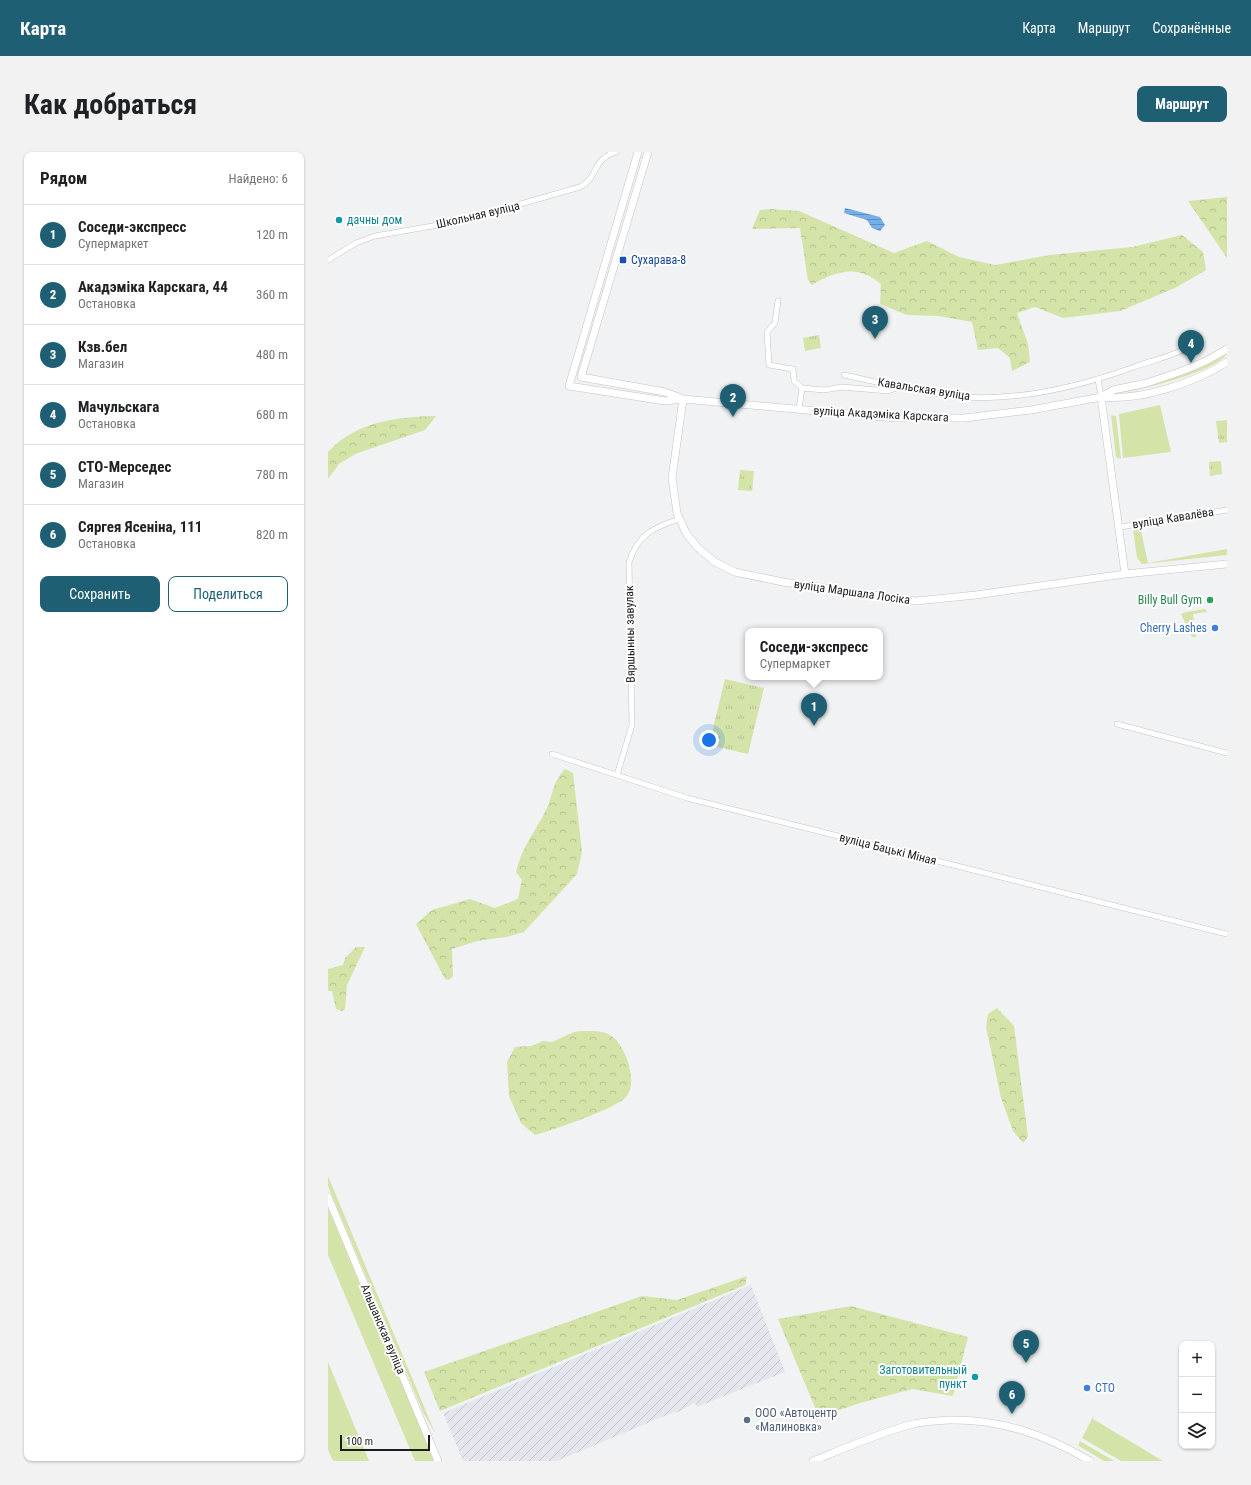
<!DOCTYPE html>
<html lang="ru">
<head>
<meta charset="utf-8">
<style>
  :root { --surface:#fff; --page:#f2f2f2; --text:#202124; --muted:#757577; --line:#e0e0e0; --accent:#1f5f74 }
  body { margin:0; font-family:"Roboto Condensed",sans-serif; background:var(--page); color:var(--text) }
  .controls { position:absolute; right:12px; bottom:12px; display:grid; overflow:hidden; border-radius:8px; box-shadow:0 1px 3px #0004 }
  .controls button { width:36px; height:36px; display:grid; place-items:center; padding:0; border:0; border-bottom:1px solid var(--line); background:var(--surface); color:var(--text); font:20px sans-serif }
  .scale { position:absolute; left:12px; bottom:10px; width:90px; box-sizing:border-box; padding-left:4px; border:2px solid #1c1c1d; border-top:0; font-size:11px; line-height:14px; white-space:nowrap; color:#1c1c1d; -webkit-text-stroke:3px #fff; paint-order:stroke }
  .you { position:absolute; left:381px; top:588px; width:14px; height:14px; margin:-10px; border:3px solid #fff; border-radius:50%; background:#1a73e8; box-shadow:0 0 0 6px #1a73e833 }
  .badge { display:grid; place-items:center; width:26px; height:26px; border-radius:50%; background:var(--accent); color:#fff; font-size:13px; font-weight:700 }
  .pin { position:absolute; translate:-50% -33px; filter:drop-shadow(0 1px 2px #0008) }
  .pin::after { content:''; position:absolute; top:21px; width:14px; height:12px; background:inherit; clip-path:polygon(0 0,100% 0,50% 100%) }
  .popup { position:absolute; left:417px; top:476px; width:138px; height:52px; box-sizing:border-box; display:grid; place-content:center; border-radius:8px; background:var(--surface); filter:drop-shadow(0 1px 3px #0005); font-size:13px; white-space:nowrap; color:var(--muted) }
  .popup b { font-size:15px; color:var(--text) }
  .popup::after { content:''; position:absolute; left:50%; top:100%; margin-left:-8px; border:8px solid transparent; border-top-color:var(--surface) }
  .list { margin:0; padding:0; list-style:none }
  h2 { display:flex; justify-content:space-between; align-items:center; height:52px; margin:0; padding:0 16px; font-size:17px }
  h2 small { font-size:13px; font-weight:400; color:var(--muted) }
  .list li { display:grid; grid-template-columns:26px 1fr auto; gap:12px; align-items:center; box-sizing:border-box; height:60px; padding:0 16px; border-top:1px solid var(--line) }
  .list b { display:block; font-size:15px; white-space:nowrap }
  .list p { margin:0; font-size:13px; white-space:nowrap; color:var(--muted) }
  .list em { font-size:13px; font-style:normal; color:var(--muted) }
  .actions { display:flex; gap:8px; padding:12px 16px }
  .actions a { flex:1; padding:9px 0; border:1px solid var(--accent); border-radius:8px; text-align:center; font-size:14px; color:var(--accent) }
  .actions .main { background:var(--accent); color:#fff }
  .icon { flex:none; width:22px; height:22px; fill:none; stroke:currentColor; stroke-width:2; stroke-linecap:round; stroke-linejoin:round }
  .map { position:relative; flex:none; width:899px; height:1309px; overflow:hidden; border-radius:8px }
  header { display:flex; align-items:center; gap:24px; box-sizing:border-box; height:56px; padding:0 20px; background:var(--accent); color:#fff }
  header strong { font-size:19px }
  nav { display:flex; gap:22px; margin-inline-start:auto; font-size:14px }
  .intro { display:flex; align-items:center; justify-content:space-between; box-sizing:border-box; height:96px; padding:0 24px }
  h1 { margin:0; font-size:28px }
  .button { padding:10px 18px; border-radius:8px; background:var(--accent); color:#fff; font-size:14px; font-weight:700 }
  main { display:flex; gap:24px; padding:0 24px }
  aside { flex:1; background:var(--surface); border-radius:8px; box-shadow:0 1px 3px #0004 }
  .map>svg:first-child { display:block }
  .industrial { fill:url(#industrial-furrows) }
  .grass { fill:#d4e3a8 }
  .forest { fill:url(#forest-crowns) }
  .park { fill:url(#park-tufts) }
  .water { fill:url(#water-rules) }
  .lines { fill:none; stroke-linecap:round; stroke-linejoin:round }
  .minor-casing { stroke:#c3c3c4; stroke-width:6 }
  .secondary-casing { stroke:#c3c3c4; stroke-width:8 }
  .minor { stroke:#fff; stroke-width:5 }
  .secondary { stroke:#fff; stroke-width:7 }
  .culture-dot { fill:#0f9aa8; stroke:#fff; stroke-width:1.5 }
  .transit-dot { fill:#1a4fb4; stroke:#fff; stroke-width:1.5 }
  .leisure-dot { fill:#2e9e5b; stroke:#fff; stroke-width:1.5 }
  .shop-dot { fill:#3f7fe0; stroke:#fff; stroke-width:1.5 }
  .service-dot { fill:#5c6f8a; stroke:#fff; stroke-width:1.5 }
  .labels { text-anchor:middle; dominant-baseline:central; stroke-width:4; stroke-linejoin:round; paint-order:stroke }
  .street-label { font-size:12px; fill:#1c1c1d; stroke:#fff }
  .culture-label { font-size:12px; fill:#0d838f; stroke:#fff; text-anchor:start }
  .transit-label { font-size:12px; fill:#164399; stroke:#fff; text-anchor:start }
  .leisure-label { font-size:12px; fill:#27864d; stroke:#fff; text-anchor:end }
  .shop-label { font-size:12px; fill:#366cbe; stroke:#fff; text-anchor:end }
  .service-label { font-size:12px; fill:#4e5e75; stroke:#fff; text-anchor:start }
</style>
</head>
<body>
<header>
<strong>Карта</strong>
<nav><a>Карта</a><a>Маршрут</a><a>Сохранённые</a></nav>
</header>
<div class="intro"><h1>Как добраться</h1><a class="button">Маршрут</a></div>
<main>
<aside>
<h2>Рядом<small>Найдено: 6</small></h2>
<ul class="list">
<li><span class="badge">1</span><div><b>Соседи-экспресс</b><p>Супермаркет</p></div><em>120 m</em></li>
<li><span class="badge">2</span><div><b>Акадэміка Карскага, 44</b><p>Остановка</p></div><em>360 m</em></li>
<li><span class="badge">3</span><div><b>Кзв.бел</b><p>Магазин</p></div><em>480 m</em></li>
<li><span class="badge">4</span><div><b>Мачульскага</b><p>Остановка</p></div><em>680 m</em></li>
<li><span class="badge">5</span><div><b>СТО-Мерседес</b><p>Магазин</p></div><em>780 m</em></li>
<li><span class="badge">6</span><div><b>Сяргея Ясеніна, 111</b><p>Остановка</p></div><em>820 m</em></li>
</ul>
<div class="actions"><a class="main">Сохранить</a><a>Поделиться</a></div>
</aside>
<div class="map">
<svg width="899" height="1309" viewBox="0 0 899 1309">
  <defs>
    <pattern id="industrial-furrows" width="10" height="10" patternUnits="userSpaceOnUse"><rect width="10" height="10" fill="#e4e6ee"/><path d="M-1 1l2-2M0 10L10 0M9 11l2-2" fill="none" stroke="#c3c5cc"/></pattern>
    <pattern id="forest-crowns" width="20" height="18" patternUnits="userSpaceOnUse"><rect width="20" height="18" fill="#d4e3a8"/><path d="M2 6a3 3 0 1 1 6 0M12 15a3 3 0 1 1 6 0" fill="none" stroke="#b5c290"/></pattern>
    <pattern id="park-tufts" width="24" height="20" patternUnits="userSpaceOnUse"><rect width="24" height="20" fill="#d4e3a8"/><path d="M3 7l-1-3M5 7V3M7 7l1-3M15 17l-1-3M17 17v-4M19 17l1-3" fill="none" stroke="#b5c290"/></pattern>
    <pattern id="water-rules" width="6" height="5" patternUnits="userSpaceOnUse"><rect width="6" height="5" fill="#74afea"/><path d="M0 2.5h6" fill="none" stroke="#5e8ebd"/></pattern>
  </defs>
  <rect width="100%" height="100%" fill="#f1f2f3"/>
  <!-- industrial -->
  <path class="industrial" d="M423 1133 457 1220 369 1255 367 1251 348 1261 346 1260 229 1309H135L115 1261Z"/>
  <!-- grass -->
  <path class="grass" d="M899 202C888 219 811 239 790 241 829 232 864 223 899 202Z
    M832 253 843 300 795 306 791 262Z
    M783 263 788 264 793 307 788 305Z
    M815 375V378L813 379 820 411 899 397V403L814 412 809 406 805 377Z
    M877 457 879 460 865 462 868 485H864L853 462 858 460Z
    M0 1024 107 1281 95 1260 0 1034Z
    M0 1056 106 1309H87L0 1103Z
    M0 1210 41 1309H5L0 1298Z
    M766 1263 765 1267 835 1309H793L754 1286Z
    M752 1289 786 1309H776L751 1294 750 1293Z"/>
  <!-- forest -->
  <path class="forest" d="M899 45V106L860 49Z
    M443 57 471 59 566 101 599 89 631 105 667 113 722 103 804 95 854 83 875 100 878 118 847 136 792 159 735 166 707 155 689 161 700 192 702 210 684 219 682 206 670 196 650 198 644 170 610 164 579 163 552 152 553 132C529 112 508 119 484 133L480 128 472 76 424 77 432 58Z
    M108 264 97 278 27 302 11 312 0 327V300C29 269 69 265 108 264Z
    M237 617 245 621 254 700 249 722 196 780 178 785 149 789 124 797 125 824 121 828 117 827 88 772 104 758 142 747 167 756 190 747 194 728 188 720C193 696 209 677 219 656 226 640 224 631 237 617Z
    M28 795H37L19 833 17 857 14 859 8 857 4 839H0V817L15 813 17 806Z
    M669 856 686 874 700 985 695 991 685 979 673 946 658 875 660 862Z
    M253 879C262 879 272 878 280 882 297 889 312 933 297 946 286 957 225 978 207 983L193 971 181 944 179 910 187 895 203 894 215 889 224 890 246 880Z
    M419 1124 417 1133 112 1259 96 1220 314 1144 349 1148Z
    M523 1154 640 1185 625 1244 584 1237 532 1251 491 1265 450 1167Z"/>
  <!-- park -->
  <path class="park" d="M491 183 493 196 477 199 475 186Z
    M899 268V290L891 291 888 269Z
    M893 309 894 322 882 324 881 310Z
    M412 318 426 319 424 339 410 338Z
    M397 527 436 536 420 602 381 593Z"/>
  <!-- water -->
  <path class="water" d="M517 56 552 65 557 73 552 79 544 76 539 68 516 61Z"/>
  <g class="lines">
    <defs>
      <path id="minor" d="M0 108 28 91 47 84 133 69 252 35C270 26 265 6 288 0
        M450 149 447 171 439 180 441 213 465 217 466 229 474 236 496 238 514 235 560 239 571 235
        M516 223C554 231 598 242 636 245 693 249 753 234 806 215 824 208 844 205 860 195
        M770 227 773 245
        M471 257 474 236
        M792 375 899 358
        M789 572 899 601
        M224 602 359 646 899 782
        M289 623 304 573 301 410C310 383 324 376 351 367"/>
      <path id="secondary" d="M310 0 241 234 337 249 355 247 567 266H636L703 258 773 245 785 238 819 231 854 219 878 209 899 197
        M320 0 253 225 337 240 353 246
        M773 245 797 422
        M773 245C813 249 866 231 899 210
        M355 247 344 326 349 361 358 381 370 396 387 410 407 420 455 430 588 449 648 443 797 422 899 412
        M0 1045 110 1309
        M485 1309C517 1296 551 1281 585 1272 596 1269 609 1269 621 1268 673 1267 718 1283 762 1309"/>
    </defs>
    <!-- minor casing -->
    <use href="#minor" class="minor-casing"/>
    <!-- secondary casing -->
    <use href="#secondary" class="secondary-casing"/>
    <!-- minor -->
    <use href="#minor" class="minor"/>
    <!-- secondary -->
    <use href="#secondary" class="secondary"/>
  </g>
  <!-- markers -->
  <g class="culture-dot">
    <circle cx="11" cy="68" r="4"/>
    <circle cx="647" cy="1225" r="4"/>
  </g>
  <rect class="transit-dot" x="291" y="104" width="8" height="8" rx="2"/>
  <circle class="leisure-dot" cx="882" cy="448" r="4"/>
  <g class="shop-dot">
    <circle cx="887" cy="476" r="4"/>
    <circle cx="759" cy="1236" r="4"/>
  </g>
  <circle class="service-dot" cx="419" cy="1268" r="4"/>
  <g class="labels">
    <!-- street labels -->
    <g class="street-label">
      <text transform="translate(150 63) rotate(-13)">Школьная вуліца</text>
      <text transform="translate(596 237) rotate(9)">Кавальская вуліца</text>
      <text transform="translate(553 262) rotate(3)">вуліца Акадэміка Карскага</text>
      <text transform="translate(845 366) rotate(-9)">вуліца Кавалёва</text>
      <text transform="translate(524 440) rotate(8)">вуліца Маршала Лосіка</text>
      <text transform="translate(302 482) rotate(-91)">Вяршынны завулак</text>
      <text transform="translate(560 697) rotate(14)">вуліца Бацькі Міная</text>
      <text transform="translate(55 1177) rotate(67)">Альшанская вуліца</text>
    </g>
    <!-- culture labels -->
    <g class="culture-label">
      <text x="19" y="68">дачны дом</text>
      <text x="639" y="1218" text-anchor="end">Заготовительный<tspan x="639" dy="14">пункт</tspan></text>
    </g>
    <!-- transit labels -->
    <g class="transit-label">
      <text x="303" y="108">Сухарава-8</text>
    </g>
    <!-- leisure labels -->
    <g class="leisure-label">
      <text x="874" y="448">Billy Bull Gym</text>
    </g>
    <!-- shop labels -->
    <g class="shop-label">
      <text x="879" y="476">Cherry Lashes</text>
      <text x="767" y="1236" text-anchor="start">СТО</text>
    </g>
    <!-- service labels -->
    <g class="service-label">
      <text x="427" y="1261">ООО «Автоцентр<tspan x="427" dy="14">«Малиновка»</tspan></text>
    </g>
  </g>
</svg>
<div class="controls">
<button>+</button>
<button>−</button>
<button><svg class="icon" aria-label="layers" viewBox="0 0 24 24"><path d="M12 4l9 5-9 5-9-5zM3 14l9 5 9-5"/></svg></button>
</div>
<div class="scale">100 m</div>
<div class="you"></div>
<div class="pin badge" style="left:486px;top:574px">1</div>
<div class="popup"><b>Соседи-экспресс</b>Супермаркет</div>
<div class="pin badge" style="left:405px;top:265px">2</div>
<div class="pin badge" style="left:547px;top:187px">3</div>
<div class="pin badge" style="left:863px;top:211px">4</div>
<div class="pin badge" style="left:698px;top:1211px">5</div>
<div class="pin badge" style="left:684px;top:1262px">6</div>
</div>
</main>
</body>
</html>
